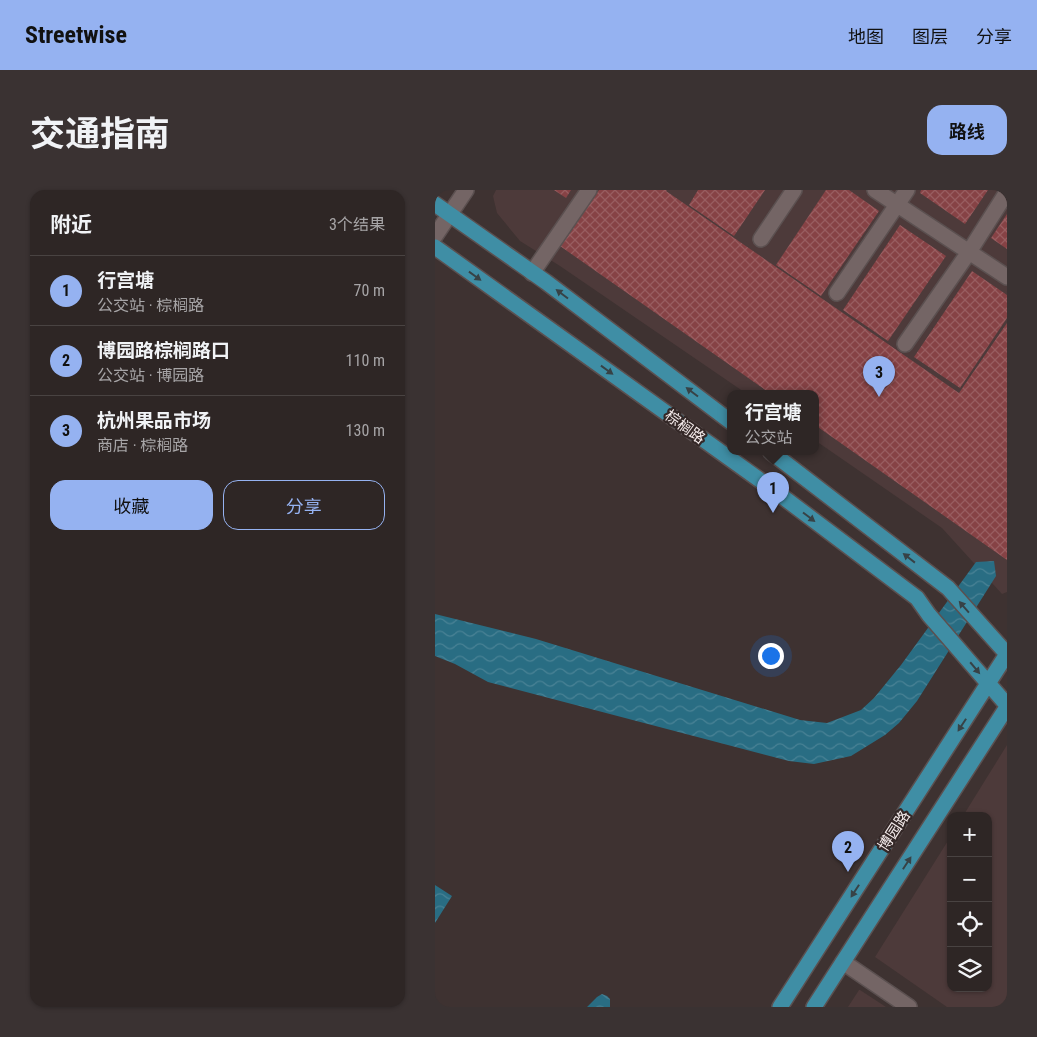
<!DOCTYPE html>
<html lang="zh">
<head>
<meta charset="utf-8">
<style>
  :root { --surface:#2e2625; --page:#3a3232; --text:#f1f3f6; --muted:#a7a5a7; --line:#494342; --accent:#95b2f1 }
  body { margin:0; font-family:"Roboto Condensed","Noto Sans SC",sans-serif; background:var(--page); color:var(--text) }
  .controls { position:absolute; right:15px; bottom:15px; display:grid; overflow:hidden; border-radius:10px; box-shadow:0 1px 4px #0004 }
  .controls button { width:45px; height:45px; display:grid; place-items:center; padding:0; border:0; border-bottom:1px solid var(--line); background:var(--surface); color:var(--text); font:25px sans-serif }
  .you { position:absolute; left:335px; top:465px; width:18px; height:18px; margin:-12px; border:4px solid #fff; border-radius:50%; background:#1a73e8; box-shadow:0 0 0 8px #1a73e833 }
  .badge { display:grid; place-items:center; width:32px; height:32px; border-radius:50%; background:var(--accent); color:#111; font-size:16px; font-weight:700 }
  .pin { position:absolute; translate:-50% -41px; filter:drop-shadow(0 1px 2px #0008) }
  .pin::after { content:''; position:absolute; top:26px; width:18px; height:15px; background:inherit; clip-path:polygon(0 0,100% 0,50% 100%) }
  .popup { position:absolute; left:292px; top:200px; width:92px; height:65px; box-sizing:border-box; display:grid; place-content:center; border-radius:10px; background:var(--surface); filter:drop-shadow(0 1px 4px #0005); font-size:16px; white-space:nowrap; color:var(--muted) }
  .popup b { font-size:19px; color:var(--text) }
  .popup::after { content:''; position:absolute; left:50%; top:100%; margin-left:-10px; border:10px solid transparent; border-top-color:var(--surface) }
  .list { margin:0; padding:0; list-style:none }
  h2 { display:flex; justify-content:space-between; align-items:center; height:65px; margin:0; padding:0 20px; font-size:21px }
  h2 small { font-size:16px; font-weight:400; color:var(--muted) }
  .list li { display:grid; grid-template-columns:32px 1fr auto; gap:15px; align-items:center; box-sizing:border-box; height:70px; padding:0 20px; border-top:1px solid var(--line) }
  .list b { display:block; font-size:19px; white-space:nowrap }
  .list p { margin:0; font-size:16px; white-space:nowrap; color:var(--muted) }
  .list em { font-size:16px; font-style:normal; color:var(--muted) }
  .actions { display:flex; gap:10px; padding:15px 20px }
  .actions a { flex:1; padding:11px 0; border:1px solid var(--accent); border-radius:15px; text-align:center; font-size:18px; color:var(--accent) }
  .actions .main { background:var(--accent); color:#111 }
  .icon { flex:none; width:28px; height:28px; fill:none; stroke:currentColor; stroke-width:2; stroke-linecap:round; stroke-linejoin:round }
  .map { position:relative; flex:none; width:572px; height:817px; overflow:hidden; border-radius:15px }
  header { display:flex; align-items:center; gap:30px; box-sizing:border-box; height:70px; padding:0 25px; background:var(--accent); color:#111 }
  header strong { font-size:24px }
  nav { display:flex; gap:28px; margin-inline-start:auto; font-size:18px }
  .intro { display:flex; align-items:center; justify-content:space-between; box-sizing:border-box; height:120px; padding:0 30px }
  h1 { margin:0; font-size:35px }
  .button { padding:12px 22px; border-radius:15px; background:var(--accent); color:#111; font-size:18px; font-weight:700 }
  main { display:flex; gap:30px; padding:0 30px }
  aside { flex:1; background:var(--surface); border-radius:15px; box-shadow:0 1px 4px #0004 }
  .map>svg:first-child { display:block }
  .built { fill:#4d3a3a }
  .water { fill:url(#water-waves) }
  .building { fill:url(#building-cross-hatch) }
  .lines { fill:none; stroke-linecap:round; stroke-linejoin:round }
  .minor-casing { stroke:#5b5050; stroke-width:18 }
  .major-casing { stroke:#5b5050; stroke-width:18 }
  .minor { stroke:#746565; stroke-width:15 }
  .major { stroke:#3f8ea5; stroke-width:15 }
  .oneway { fill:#374246 }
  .labels { text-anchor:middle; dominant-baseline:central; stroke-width:4.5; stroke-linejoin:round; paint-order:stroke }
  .street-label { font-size:15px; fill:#f5ecec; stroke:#342827 }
</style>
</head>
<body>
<header>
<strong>Streetwise</strong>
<nav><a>地图</a><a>图层</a><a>分享</a></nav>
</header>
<div class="intro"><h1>交通指南</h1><a class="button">路线</a></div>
<main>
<aside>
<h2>附近<small>3个结果</small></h2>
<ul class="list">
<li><span class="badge">1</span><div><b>行宫塘</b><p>公交站 · 棕榈路</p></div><em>70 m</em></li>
<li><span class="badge">2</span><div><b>博园路棕榈路口</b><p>公交站 · 博园路</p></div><em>110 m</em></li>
<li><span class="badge">3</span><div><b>杭州果品市场</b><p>商店 · 棕榈路</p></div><em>130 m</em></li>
</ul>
<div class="actions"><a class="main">收藏</a><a>分享</a></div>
</aside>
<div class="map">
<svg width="572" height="817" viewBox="0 0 572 817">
  <defs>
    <pattern id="water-waves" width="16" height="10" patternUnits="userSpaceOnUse" patternTransform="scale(1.25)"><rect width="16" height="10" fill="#296d83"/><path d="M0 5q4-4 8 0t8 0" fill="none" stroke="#498295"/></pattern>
    <pattern id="building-cross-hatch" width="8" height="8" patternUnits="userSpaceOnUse" patternTransform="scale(1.25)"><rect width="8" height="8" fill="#864245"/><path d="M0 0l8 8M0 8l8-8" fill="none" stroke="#985d60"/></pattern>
  </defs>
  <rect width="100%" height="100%" fill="#3e3231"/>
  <!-- built -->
  <path class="built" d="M61 0H572V402L567 404 507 338 381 251 380 204H312L125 76 85 51 62 23 58 6Z
    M572 555V817H512L440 767 516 646V798H553V626H528Z
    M424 800H425L451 817H413Z"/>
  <!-- water -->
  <path class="water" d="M559 371 561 386 482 511 464 533 450 545 416 566 379 574 354 571 53 492 20 474 0 466V424L101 449 365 530 392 533 426 520 439 508 466 475 541 372Z
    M0 695 17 706 0 733Z
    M167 804 172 806 175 809V817H152L162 807Z"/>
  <!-- building -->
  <path class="building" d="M119 0H136L131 8Z
    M164 0H232L231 1 524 203 572 133V370L380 235V204H336L125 56Z
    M263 0H330L299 46 254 15Z
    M391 0H414L444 21 386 106 341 75Z
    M486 0H553L530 34 485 3Z
    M572 24V59L556 48Z
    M465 35 511 66 453 151 408 120Z
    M537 81 572 105V128L525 198 479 167Z"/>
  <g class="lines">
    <defs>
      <path id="minor" d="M440 0 572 87
        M0 46 31 0
        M326 49 359 0
        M97 83 154 0
        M402 103 472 0
        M470 154 534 62 572 2
        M408 772 474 817"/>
      <path id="major" d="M0 14 111 92 296 232
        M0 57 340 301 482 408 494 425 572 515
        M336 262 513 398 572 464
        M345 817 572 464
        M379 817 572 517"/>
    </defs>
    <!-- minor casing -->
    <use href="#minor" class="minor-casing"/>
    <!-- major casing -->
    <use href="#major" class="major-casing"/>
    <!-- minor -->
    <use href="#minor" class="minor"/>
    <!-- major -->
    <use href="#major" class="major"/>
  </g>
  <!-- one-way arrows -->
  <defs><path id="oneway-solid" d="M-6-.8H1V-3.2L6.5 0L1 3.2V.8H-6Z" transform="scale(1.25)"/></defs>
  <g class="oneway">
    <use href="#oneway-solid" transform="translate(40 86) rotate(36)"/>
    <use href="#oneway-solid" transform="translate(127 104) rotate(-143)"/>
    <use href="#oneway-solid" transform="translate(172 180) rotate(36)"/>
    <use href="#oneway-solid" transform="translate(257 202) rotate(-143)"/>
    <use href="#oneway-solid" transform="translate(374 327) rotate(37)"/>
    <use href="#oneway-solid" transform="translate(474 368) rotate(-142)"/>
    <use href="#oneway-solid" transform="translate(529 417) rotate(-131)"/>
    <use href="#oneway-solid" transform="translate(540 478) rotate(50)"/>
    <use href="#oneway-solid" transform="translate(527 535) rotate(123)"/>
    <use href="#oneway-solid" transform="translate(472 673) rotate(-57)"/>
    <use href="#oneway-solid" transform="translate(420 701) rotate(123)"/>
  </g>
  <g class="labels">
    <!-- street labels -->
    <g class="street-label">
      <text transform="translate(250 237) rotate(36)">棕榈路</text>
      <text transform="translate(459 641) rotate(-57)">博园路</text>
    </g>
  </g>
</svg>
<div class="controls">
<button>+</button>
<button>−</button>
<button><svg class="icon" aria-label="locate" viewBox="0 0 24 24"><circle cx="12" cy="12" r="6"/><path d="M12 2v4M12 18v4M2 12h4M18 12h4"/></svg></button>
<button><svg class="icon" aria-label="layers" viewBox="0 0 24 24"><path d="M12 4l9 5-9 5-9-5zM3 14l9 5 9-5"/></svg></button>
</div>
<div class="you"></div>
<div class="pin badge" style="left:338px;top:323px">1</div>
<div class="popup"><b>行宫塘</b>公交站</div>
<div class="pin badge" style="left:413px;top:682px">2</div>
<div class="pin badge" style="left:444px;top:207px">3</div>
</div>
</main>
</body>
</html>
